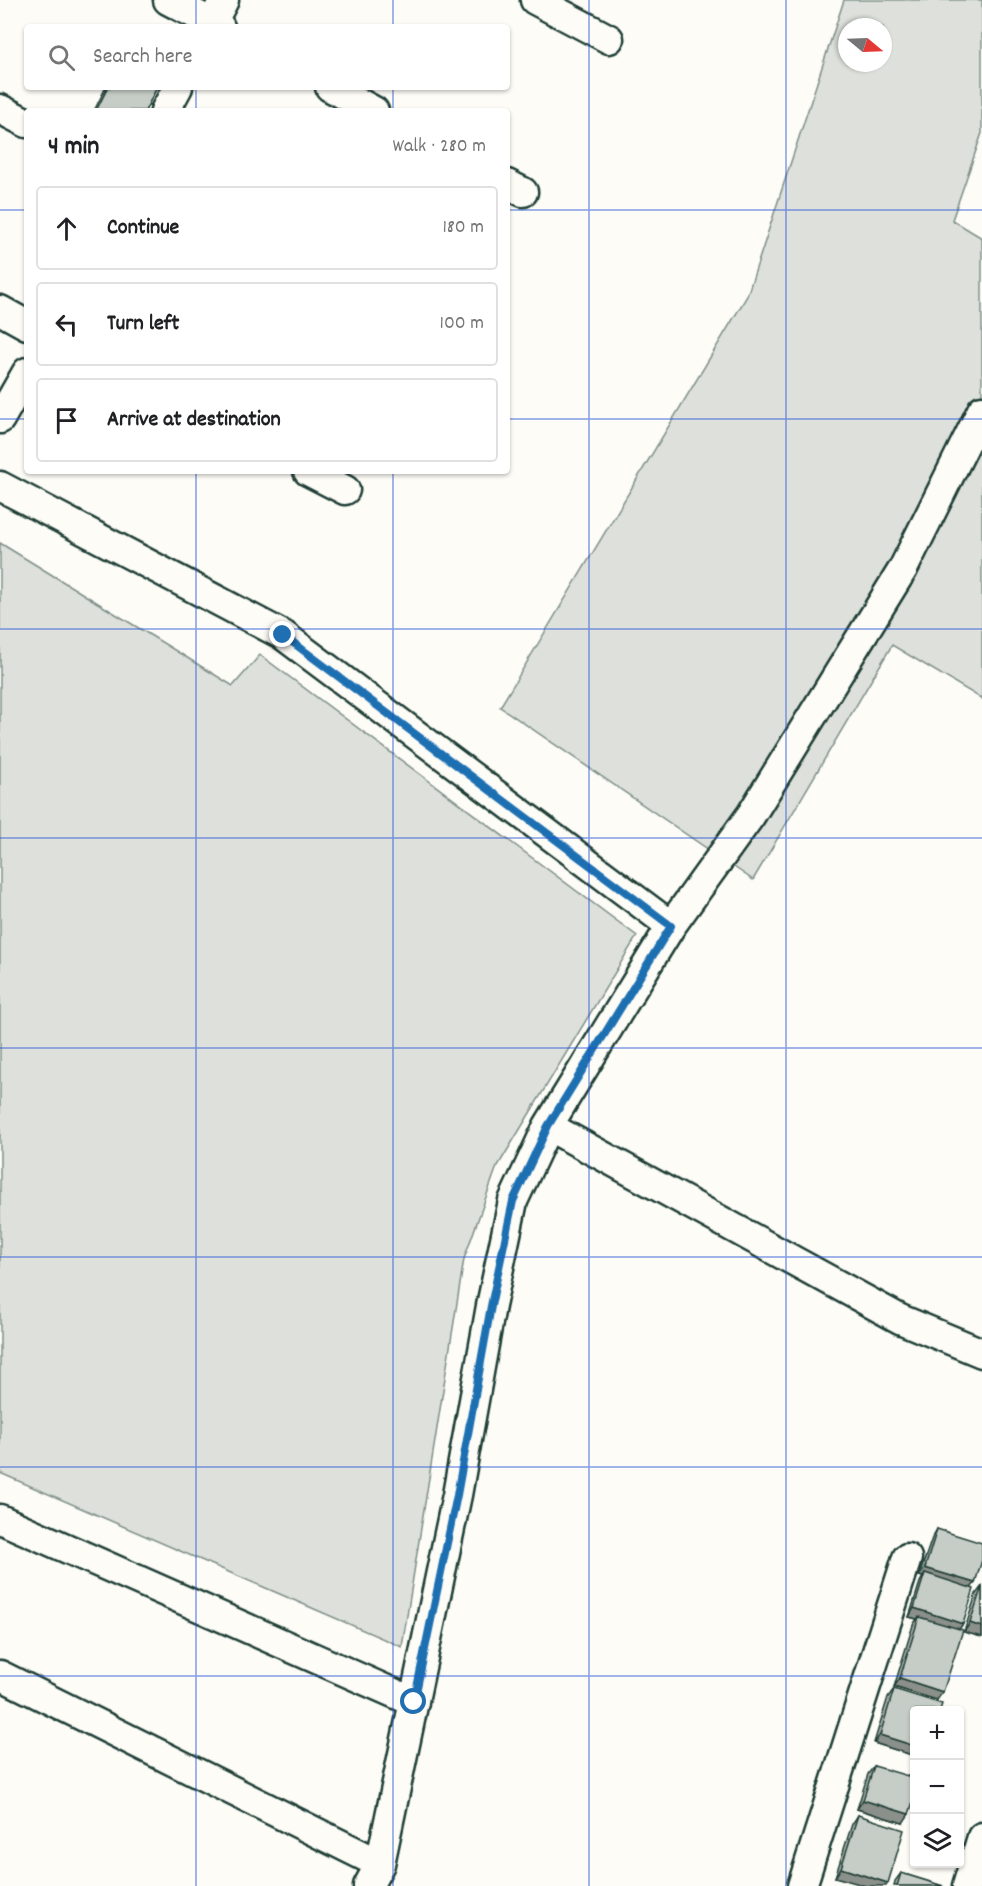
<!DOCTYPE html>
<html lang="en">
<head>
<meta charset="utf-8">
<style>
  :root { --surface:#fff; --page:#f6f6f6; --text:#202124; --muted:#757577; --line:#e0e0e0 }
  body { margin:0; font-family:Dekko,sans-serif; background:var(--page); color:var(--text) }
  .controls { position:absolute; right:18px; bottom:18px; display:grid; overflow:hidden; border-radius:6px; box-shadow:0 2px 4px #0004 }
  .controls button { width:54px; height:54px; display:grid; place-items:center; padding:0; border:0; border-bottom:2px solid var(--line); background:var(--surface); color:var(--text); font:30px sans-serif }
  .compass { position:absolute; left:838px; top:18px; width:54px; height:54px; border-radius:50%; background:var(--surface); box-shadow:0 2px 4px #0004; rotate:109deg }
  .stop { position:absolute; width:18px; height:18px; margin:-14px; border:4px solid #1f6fb2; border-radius:50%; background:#fff }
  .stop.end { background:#1f6fb2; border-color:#fff; box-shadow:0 2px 6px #0008 }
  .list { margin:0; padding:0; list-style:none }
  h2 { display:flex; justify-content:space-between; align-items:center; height:78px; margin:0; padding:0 24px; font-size:26px }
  h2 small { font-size:20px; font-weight:400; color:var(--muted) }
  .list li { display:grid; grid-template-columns:39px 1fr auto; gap:18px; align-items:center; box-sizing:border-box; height:84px; margin:0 12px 12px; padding:0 12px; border:2px solid var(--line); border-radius:6px }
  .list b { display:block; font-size:22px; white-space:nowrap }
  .list em { font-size:20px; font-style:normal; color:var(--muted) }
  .icon { flex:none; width:33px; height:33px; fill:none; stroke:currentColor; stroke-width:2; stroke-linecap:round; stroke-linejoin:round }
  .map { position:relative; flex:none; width:982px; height:1886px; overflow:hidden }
  .search { position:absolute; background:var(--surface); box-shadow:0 2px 4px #0004; left:24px; top:24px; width:486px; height:66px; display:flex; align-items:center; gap:15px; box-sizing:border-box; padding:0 21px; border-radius:6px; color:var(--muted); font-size:22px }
  .panel { position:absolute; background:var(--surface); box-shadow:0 2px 4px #0004; left:24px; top:108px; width:486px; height:366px; border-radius:6px }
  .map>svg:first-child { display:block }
  .green { fill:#dde0db; stroke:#7e8e88; stroke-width:1.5; fill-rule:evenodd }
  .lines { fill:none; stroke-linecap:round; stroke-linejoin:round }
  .minor-casing { stroke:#1f3d34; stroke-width:33 }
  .minor { stroke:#fdfcf7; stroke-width:28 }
  .wall { fill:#aab0ab; stroke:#1f3d34; stroke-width:1.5 }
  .shaded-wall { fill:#8b908b; stroke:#1f3d34; stroke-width:1.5 }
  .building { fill:#c6cdc7; stroke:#1f3d34; stroke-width:1.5 }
  .route { stroke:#1f6fb2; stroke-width:8 }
  .grid { fill:none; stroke:#1d4ed8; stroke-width:1.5; stroke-opacity:0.55 }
</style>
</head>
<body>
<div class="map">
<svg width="982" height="1886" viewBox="0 0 982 1886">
  <rect width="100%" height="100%" fill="#fdfcf7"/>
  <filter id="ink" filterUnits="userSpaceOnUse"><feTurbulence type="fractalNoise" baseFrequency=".0167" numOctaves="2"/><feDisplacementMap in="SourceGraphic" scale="12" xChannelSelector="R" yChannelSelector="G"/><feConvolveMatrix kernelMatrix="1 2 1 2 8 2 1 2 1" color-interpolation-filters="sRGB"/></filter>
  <g filter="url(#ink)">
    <!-- green -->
    <path class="green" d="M844 0H982V133L952 220 982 238V699L892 645 753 880 500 707 747 296ZM847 27H883V63H847Z
      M0 543 233 686 260 655 637 936 496 1169 464 1259 402 1647 0 1473Z"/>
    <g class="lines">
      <defs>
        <path id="minor" d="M168 0 220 27
          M535 0 609 39
          M210 27 224 0
          M330 87 374 111
          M0 109 27 123
          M165 111 178 87
          M507 184 523 192
          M0 310 27 325
          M0 419 27 372
          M308 471 345 490
          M0 486 283 635 671 926
          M548 1126 900 1319 982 1353
          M0 1519 414 1702
          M0 1675 380 1864
          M368 1886 380 1864 457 1495 491 1306 513 1201 548 1126 671 926 751 815 903 569 982 410
          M802 1886 907 1558
          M967 1886 982 1837"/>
      </defs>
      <!-- minor casing -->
      <use href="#minor" class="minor-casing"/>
      <!-- minor -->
      <use href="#minor" class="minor"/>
    </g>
    <!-- wall -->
    <path class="wall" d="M106 87H157L145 111H94Z
      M937 1529 971 1588 937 1700 894 1687 913 1625 917 1619 909 1617 920 1582 923 1577 919 1576 932 1538Z
      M982 1586V1637L964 1632 976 1594Z
      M894 1689 915 1710V1756L874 1743 888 1697Z
      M874 1766 903 1823 857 1809 868 1774Z
      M858 1815 888 1883 835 1877 852 1824Z
      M901 1873 943 1886H894L895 1881Z"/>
    <!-- shaded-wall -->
    <path class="shaded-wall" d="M925 1568 975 1583 969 1591 925 1573 923 1577 919 1576Z
      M914 1608 963 1624 957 1632 919 1617 917 1619 909 1617Z
      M970 1623 982 1627V1637L964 1632Z
      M900 1678 943 1692 937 1700 894 1687Z
      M880 1735 915 1746V1756L874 1743Z
      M863 1800 909 1814 903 1823 857 1809Z
      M841 1868 888 1883 886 1886H866L835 1877Z"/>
    <!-- building -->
    <path class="building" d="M108 87H157L145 111H96Z
      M937 1529 982 1543V1560L975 1583 925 1568Z
      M925 1573 974 1589 963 1624 914 1608Z
      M982 1586V1627L970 1623Z
      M919 1617 963 1630 943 1692 900 1678Z
      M894 1689 942 1704 940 1710H915V1746L880 1735Z
      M874 1766 915 1778V1796L909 1814 863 1800Z
      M858 1815 904 1830 888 1883 841 1868Z
      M901 1873 943 1886H897Z"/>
  </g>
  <g class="lines" filter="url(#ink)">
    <!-- route -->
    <path class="route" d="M283 635 671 926 548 1126 513 1201 491 1306 457 1495 414 1702"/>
  </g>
  <!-- grid -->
  <path class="grid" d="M196 0V27M393 0V27M589 0V1886M786 0V1886M196 87V111M393 87V111M0 210H27M507 210H982M0 419H27M507 419H982M196 471V1886M393 471V1886M0 629H982M0 838H982M0 1048H982M0 1257H982M0 1467H982M0 1676H982"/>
</svg>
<div class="controls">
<button>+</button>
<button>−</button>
<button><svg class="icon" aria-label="layers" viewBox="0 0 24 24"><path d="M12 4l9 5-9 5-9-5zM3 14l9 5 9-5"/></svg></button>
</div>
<svg class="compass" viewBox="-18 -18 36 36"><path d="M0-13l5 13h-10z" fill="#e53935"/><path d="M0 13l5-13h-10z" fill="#757577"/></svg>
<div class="stop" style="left:414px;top:1702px"></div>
<div class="stop end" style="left:283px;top:635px"></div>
<div class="search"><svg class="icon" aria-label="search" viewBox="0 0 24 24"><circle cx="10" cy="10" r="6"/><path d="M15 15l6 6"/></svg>Search here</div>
<section class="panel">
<h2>4 min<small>Walk · 280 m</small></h2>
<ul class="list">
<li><svg class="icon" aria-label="ahead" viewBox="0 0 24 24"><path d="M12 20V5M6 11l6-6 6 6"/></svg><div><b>Continue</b></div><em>180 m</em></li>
<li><svg class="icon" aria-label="left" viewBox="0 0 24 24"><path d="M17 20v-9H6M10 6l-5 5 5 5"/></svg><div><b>Turn left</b></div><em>100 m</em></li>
<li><svg class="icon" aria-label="arrive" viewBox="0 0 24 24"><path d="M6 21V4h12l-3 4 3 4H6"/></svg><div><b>Arrive at destination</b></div></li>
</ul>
</section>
</div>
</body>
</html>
